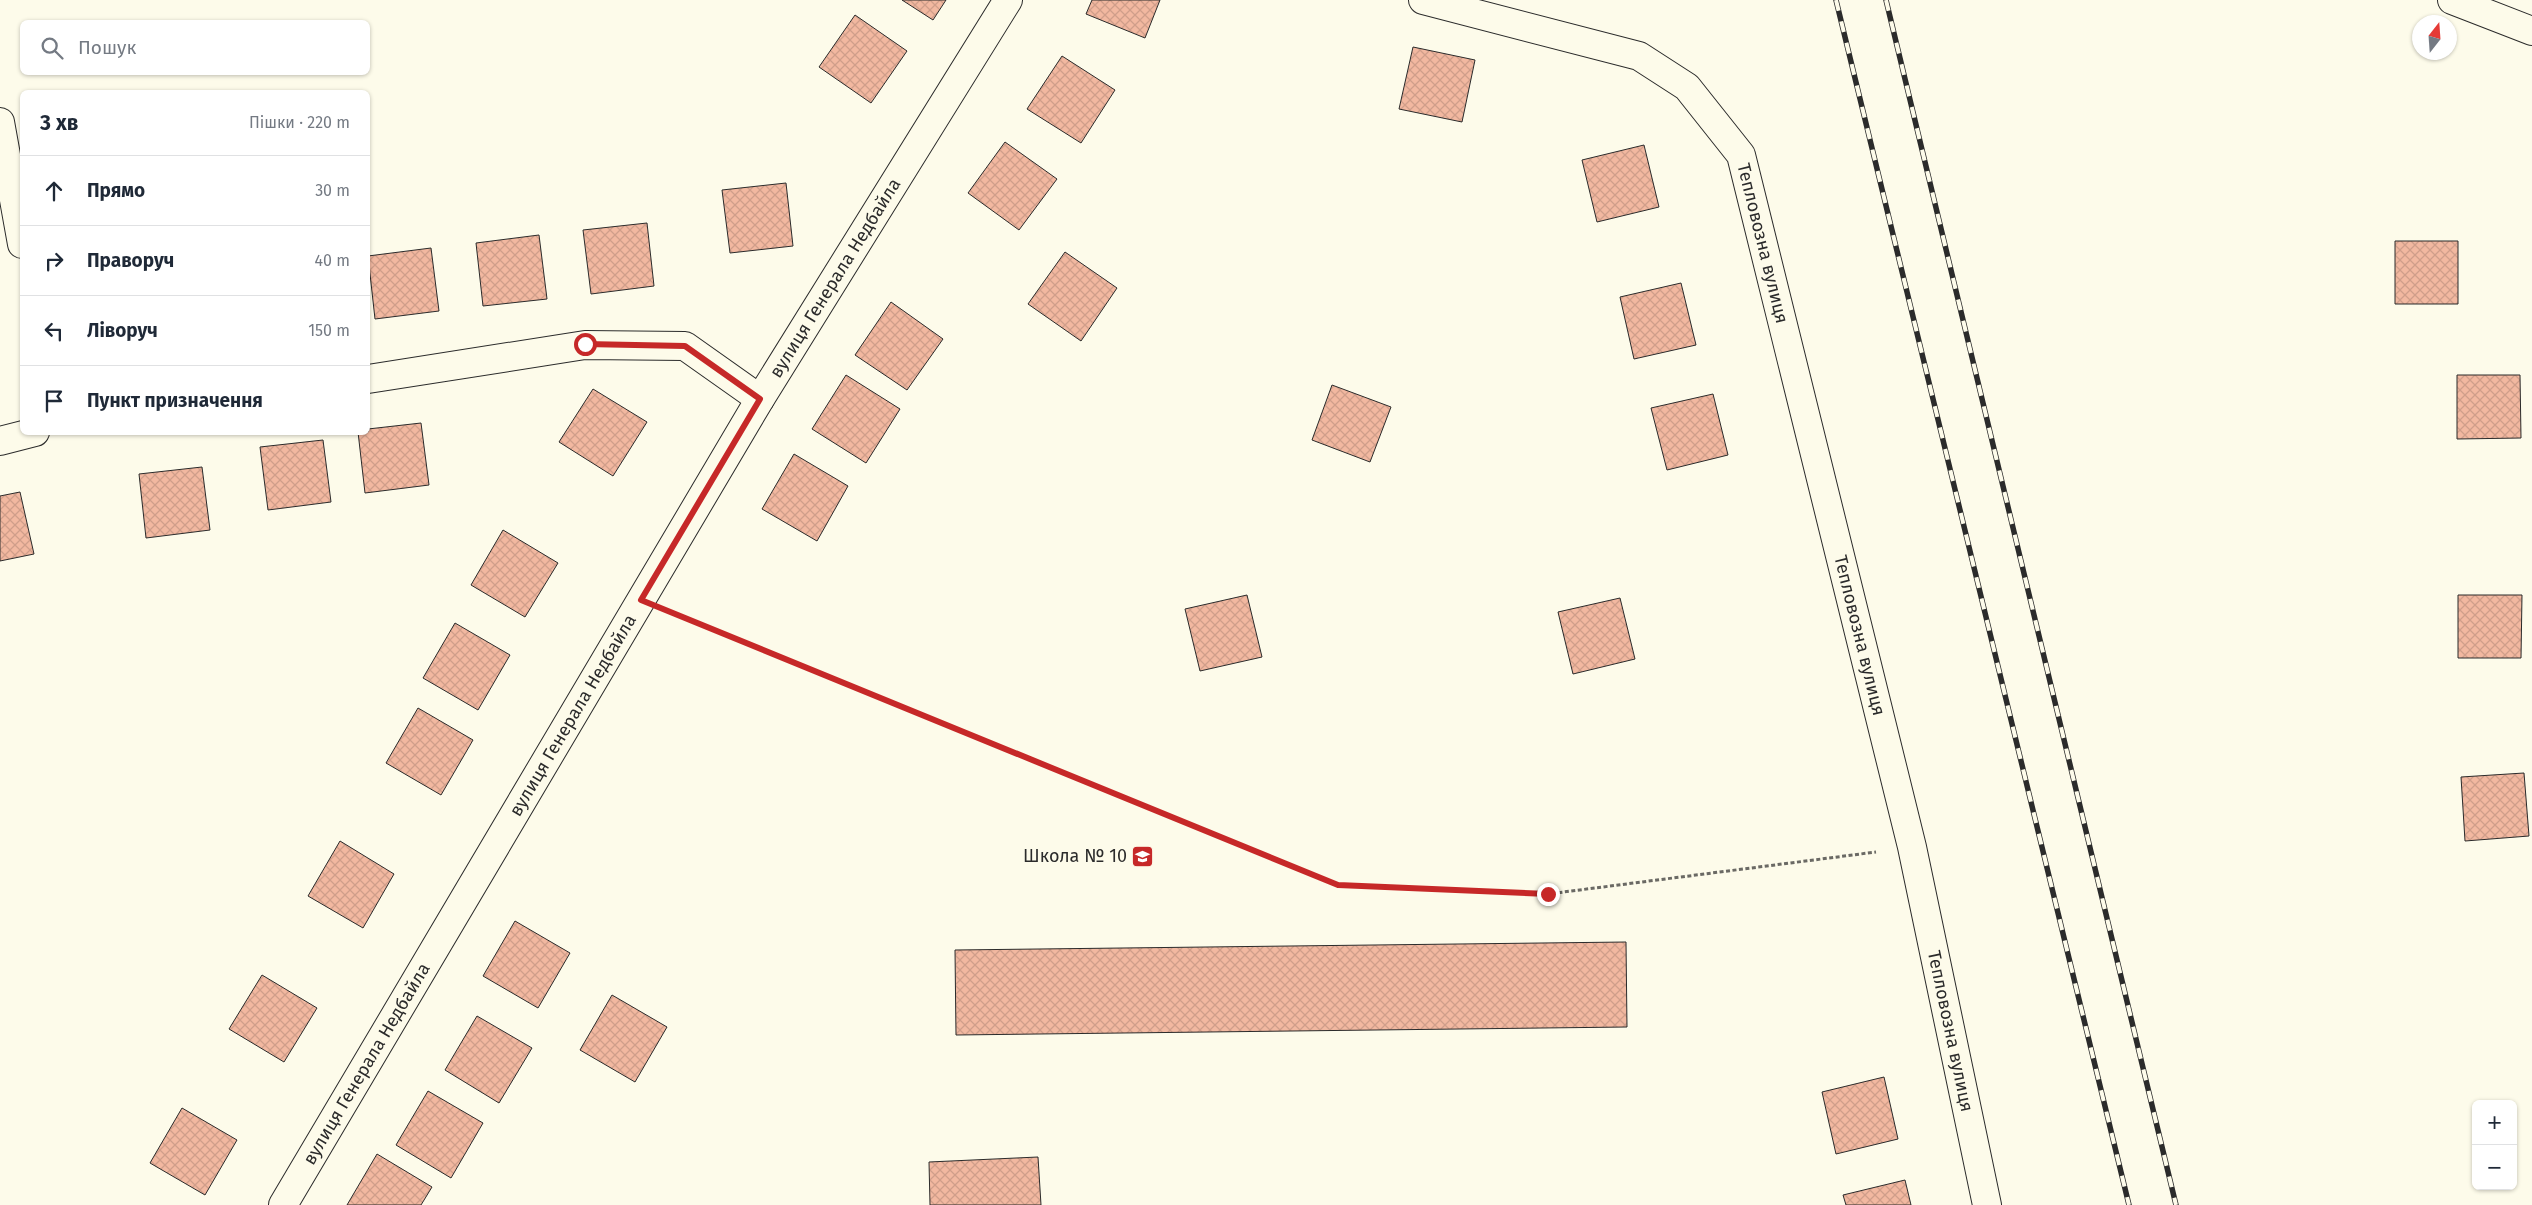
<!DOCTYPE html>
<html lang="uk">
<head>
<meta charset="utf-8">
<style>
  :root { --surface:#fff; --page:#f2f2f3; --text:#1f2937; --muted:#747a83; --line:#e0e1e3 }
  body { margin:0; font-family:"Fira Sans",sans-serif; background:var(--page); color:var(--text) }
  .controls { position:absolute; right:15px; bottom:15px; display:grid; overflow:hidden; border-radius:8px; box-shadow:0 1px 4px #0004 }
  .controls button { width:45px; height:45px; display:grid; place-items:center; padding:0; border:0; border-bottom:1px solid var(--line); background:var(--surface); color:var(--text); font:25px sans-serif }
  .compass { position:absolute; left:2412px; top:15px; width:45px; height:45px; border-radius:50%; background:var(--surface); box-shadow:0 1px 4px #0004; rotate:17deg }
  .stop { position:absolute; width:15px; height:15px; margin:-11px; border:4px solid #c62828; border-radius:50%; background:#fff }
  .stop.end { background:#c62828; border-color:#fff; box-shadow:0 1px 5px #0008 }
  .list { margin:0; padding:0; list-style:none }
  h2 { display:flex; justify-content:space-between; align-items:center; height:65px; margin:0; padding:0 20px; font-size:21px }
  h2 small { font-size:16px; font-weight:400; color:var(--muted) }
  .list li { display:grid; grid-template-columns:32px 1fr auto; gap:15px; align-items:center; box-sizing:border-box; height:70px; padding:0 20px; border-top:1px solid var(--line) }
  .list b { display:block; font-size:19px; white-space:nowrap }
  .list em { font-size:16px; font-style:normal; color:var(--muted) }
  .icon { flex:none; width:28px; height:28px; fill:none; stroke:currentColor; stroke-width:2; stroke-linecap:round; stroke-linejoin:round }
  .map { position:relative; flex:none; width:2532px; height:1205px; overflow:hidden }
  .search { position:absolute; background:var(--surface); box-shadow:0 1px 4px #0004; left:20px; top:20px; width:350px; height:55px; display:flex; align-items:center; gap:12px; box-sizing:border-box; padding:0 18px; border-radius:8px; color:var(--muted); font-size:19px }
  .panel { position:absolute; background:var(--surface); box-shadow:0 1px 4px #0004; left:20px; top:90px; width:350px; height:345px; border-radius:8px }
  .map>svg:first-child { display:block }
  .building { fill:url(#building-cross-hatch); stroke:#2b2b2b }
  .lines { fill:none; stroke-linecap:round; stroke-linejoin:round }
  .street-casing { stroke:#2b2b2b; stroke-width:30 }
  .path { stroke:#6a6964; stroke-width:3; stroke-dasharray:4 2.5; stroke-linecap:butt }
  .street { stroke:#fdfbea; stroke-width:28 }
  .rail-casing { stroke:#2b2b2b; stroke-width:5.5 }
  .rail { stroke:#fdfbea; stroke-width:4; stroke-dasharray:11; stroke-linecap:butt }
  .route { stroke:#c62828; stroke-width:6 }
  .labels { text-anchor:middle; dominant-baseline:central; stroke-width:4; stroke-linejoin:round; paint-order:stroke }
  .street-label { font-size:18px; fill:#2b2b2b; stroke:#fdfbea }
  .poi-label { font-size:18px; fill:#2b2b2b; stroke:#fdfbea; text-anchor:end }
</style>
</head>
<body>
<div class="map">
<svg width="2532" height="1205" viewBox="0 0 2532 1205">
  <defs>
    <pattern id="building-cross-hatch" width="8" height="8" patternUnits="userSpaceOnUse" patternTransform="scale(1.25)"><rect width="8" height="8" fill="#f2b8a0"/><path d="M0 0l8 8M0 8l8-8" fill="none" stroke="#d09e8a"/></pattern>
  </defs>
  <rect width="100%" height="100%" fill="#fdfbea"/>
  <!-- building -->
  <path class="building" d="M902 0H946L933 20Z
    M1092 0H1160L1145 38 1086 14Z
    M855 15 907 51 871 103 819 67Z
    M1413 47 1475 60 1462 122 1399 109Z
    M1062 56 1115 90 1081 143 1027 109Z
    M1005 142 1057 179 1019 230 968 193Z
    M1644 145 1659 207 1597 222 1582 160Z
    M786 183 793 246 730 253 722 190Z
    M647 223 654 286 591 294 583 230Z
    M539 235 547 299 483 306 476 243Z
    M2395 241H2458V304H2395Z
    M431 248 439 311 375 319 368 256Z
    M1065 252 1117 288 1081 341 1028 304Z
    M1681 283 1696 345 1634 359 1620 297Z
    M891 302 943 339 907 390 855 355Z
    M846 375 900 409 866 463 812 429Z
    M2457 375H2520L2521 438 2457 439Z
    M1332 385 1391 407 1370 462 1312 440Z
    M593 389 647 422 613 476 559 442Z
    M1713 394 1728 455 1667 470 1651 408Z
    M421 423 429 485 365 493 358 432H368V429Z
    M323 440 331 502 268 510 260 447Z
    M794 454 848 486 817 541 762 509Z
    M202 467 210 530 146 538 139 474Z
    M20 492 34 554 0 561V496Z
    M503 530 558 563 525 617 471 585Z
    M1247 595 1262 657 1200 671 1185 609Z
    M2458 595H2522L2521 658H2458Z
    M1620 598 1635 659 1573 674 1558 612Z
    M455 623 510 655 478 710 423 678Z
    M418 708 473 740 441 795 386 763Z
    M2524 773 2529 836 2465 841 2461 777Z
    M340 841 394 874 363 928 308 896Z
    M515 921 570 953 538 1008 483 976Z
    M1626 942 1627 1027 956 1035 955 950Z
    M262 975 317 1008 284 1062 229 1029Z
    M612 995 667 1027 635 1082 580 1050Z
    M477 1016 532 1048 499 1103 445 1070Z
    M1884 1077 1898 1139 1836 1154 1822 1092Z
    M428 1091 483 1123 451 1178 396 1145Z
    M182 1108 237 1140 205 1195 150 1163Z
    M377 1154 432 1187 421 1205H347Z
    M1038 1157 1041 1205H930L929 1162Z
    M1905 1180 1911 1205H1846L1843 1195Z"/>
  <g class="lines">
    <defs>
      <g id="street">
        <path id="s1" d="M1423 0 1639 56 1687 87 1741 155 1912 847 1987 1205"/>
        <path d="M2452 0 2532 31"/>
        <path d="M0 122 22 244"/>
        <path d="M368 379 585 345 685 346 760 399"/>
        <path d="M0 441 35 432"/>
        <path id="s2" d="M283 1205 760 399 1008 0"/>
      </g>
    </defs>
    <!-- street casing -->
    <use href="#street" class="street-casing"/>
    <!-- path -->
    <path class="path" d="M676 614 1338 885 1548 894 1876 852"/>
    <!-- street -->
    <use href="#street" class="street"/>
    <defs>
      <path id="rail" d="M1836 0 2129 1205
        M1886 0 2176 1205"/>
    </defs>
    <!-- rail casing -->
    <use href="#rail" class="rail-casing"/>
    <!-- rail -->
    <use href="#rail" class="rail"/>
  </g>
  <g class="lines">
    <!-- route -->
    <path class="route" d="M585 344 685 346 760 399 641 600 1338 885 1548 894"/>
  </g>
  <!-- icons -->
  <defs>
    <symbol id="school-square" viewBox="-11 -11 22 22"><rect x="-9" y="-9" width="18" height="18" rx="4" fill="#c62828" stroke="#fdfbea"/><path d="M0-5L7-2L0 1L-7-2ZM-4 1L0 2.5L4 1V4Q0 6-4 4Z" fill="#fff"/></symbol>
  </defs>
  <g fill-rule="evenodd">
    <use href="#school-square" x="1130" y="844" width="25" height="25"/>
  </g>
  <g class="labels">
    <!-- street labels -->
    <g class="street-label">
      <text stroke="none"><textPath href="#s1" startOffset="458">Тепловозна вулиця</textPath></text>
      <text stroke="none"><textPath href="#s2" startOffset="1079">вулиця Генерала Недбайла</textPath></text>
      <text stroke="none"><textPath href="#s1" startOffset="862">Тепловозна вулиця</textPath></text>
      <text stroke="none"><textPath href="#s2" startOffset="569">вулиця Генерала Недбайла</textPath></text>
      <text stroke="none"><textPath href="#s1" startOffset="1268">Тепловозна вулиця</textPath></text>
      <text stroke="none"><textPath href="#s2" startOffset="164">вулиця Генерала Недбайла</textPath></text>
    </g>
    <!-- poi labels -->
    <g class="poi-label">
      <text x="1127" y="856">Школа № 10</text>
    </g>
  </g>
</svg>
<div class="controls">
<button>+</button>
<button>−</button>
</div>
<svg class="compass" viewBox="-18 -18 36 36"><path d="M0-13l5 13h-10z" fill="#e53935"/><path d="M0 13l5-13h-10z" fill="#747a83"/></svg>
<div class="stop" style="left:585px;top:344px"></div>
<div class="stop end" style="left:1548px;top:894px"></div>
<div class="search"><svg class="icon" aria-label="search" viewBox="0 0 24 24"><circle cx="10" cy="10" r="6"/><path d="M15 15l6 6"/></svg>Пошук</div>
<section class="panel">
<h2>3 хв<small>Пішки · 220 m</small></h2>
<ul class="list">
<li><svg class="icon" aria-label="ahead" viewBox="0 0 24 24"><path d="M12 20V5M6 11l6-6 6 6"/></svg><div><b>Прямо</b></div><em>30 m</em></li>
<li><svg class="icon" aria-label="right" viewBox="0 0 24 24"><path d="M7 20v-9h11M14 6l5 5-5 5"/></svg><div><b>Праворуч</b></div><em>40 m</em></li>
<li><svg class="icon" aria-label="left" viewBox="0 0 24 24"><path d="M17 20v-9H6M10 6l-5 5 5 5"/></svg><div><b>Ліворуч</b></div><em>150 m</em></li>
<li><svg class="icon" aria-label="arrive" viewBox="0 0 24 24"><path d="M6 21V4h12l-3 4 3 4H6"/></svg><div><b>Пункт призначення</b></div></li>
</ul>
</section>
</div>
</body>
</html>
